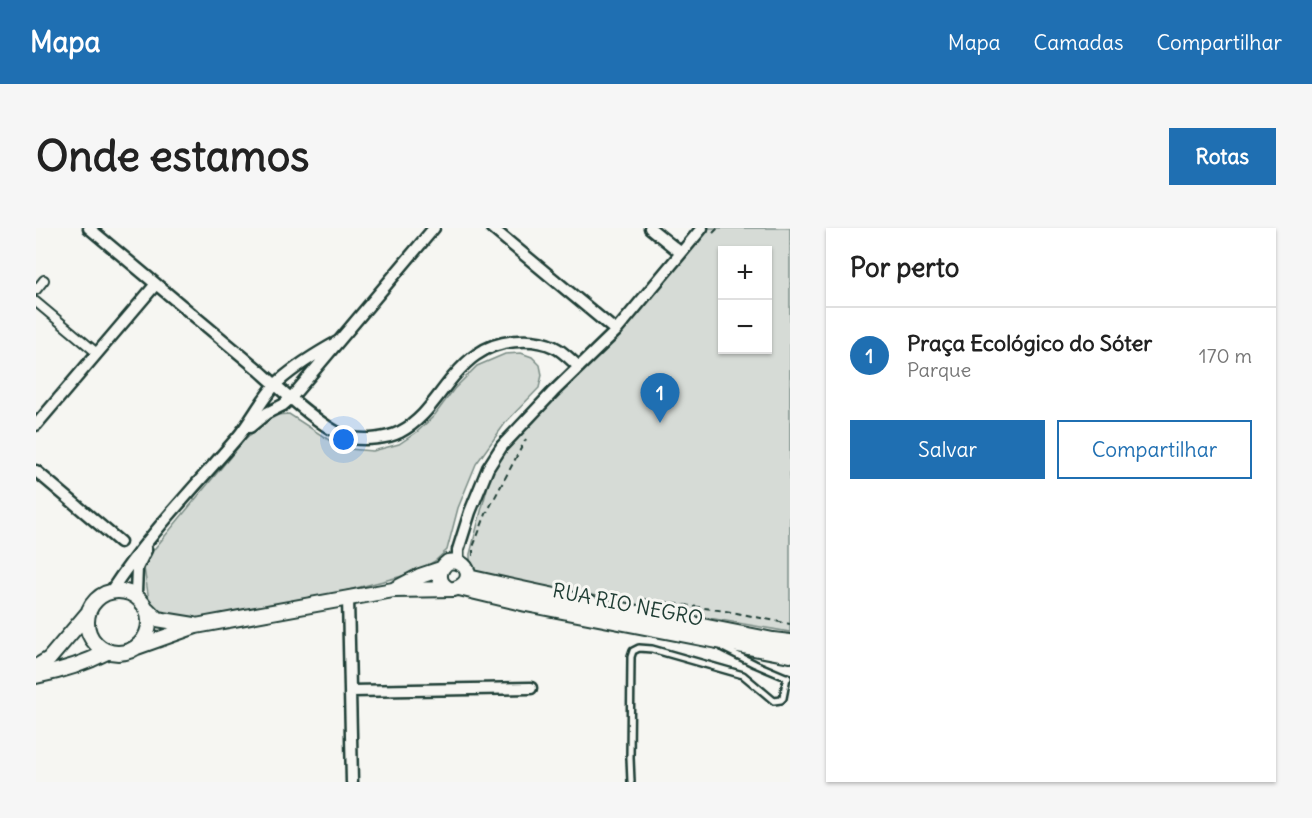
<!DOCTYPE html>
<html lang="pt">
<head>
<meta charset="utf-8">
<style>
  :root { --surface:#fff; --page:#f6f6f6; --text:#222; --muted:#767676; --line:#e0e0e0; --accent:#1f6fb2 }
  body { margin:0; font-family:Delius,sans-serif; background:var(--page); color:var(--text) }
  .controls { position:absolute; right:18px; top:18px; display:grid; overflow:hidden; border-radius:0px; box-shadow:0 2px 4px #0004 }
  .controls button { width:54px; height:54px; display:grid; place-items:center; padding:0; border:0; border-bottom:2px solid var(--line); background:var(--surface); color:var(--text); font:30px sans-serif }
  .you { position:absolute; left:308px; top:212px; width:21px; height:21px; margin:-15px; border:4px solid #fff; border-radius:50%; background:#1a73e8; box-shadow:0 0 0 9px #1a73e833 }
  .badge { display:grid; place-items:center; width:39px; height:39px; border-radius:50%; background:var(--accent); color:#fff; font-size:20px; font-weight:700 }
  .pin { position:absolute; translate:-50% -50px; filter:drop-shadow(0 2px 3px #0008) }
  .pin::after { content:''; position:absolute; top:32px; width:21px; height:18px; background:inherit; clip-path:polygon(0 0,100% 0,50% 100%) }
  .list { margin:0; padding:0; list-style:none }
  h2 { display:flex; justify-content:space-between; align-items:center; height:78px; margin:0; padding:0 24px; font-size:26px }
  h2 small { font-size:20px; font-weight:400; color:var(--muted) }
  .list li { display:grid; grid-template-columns:39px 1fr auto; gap:18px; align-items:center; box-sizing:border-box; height:96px; padding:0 24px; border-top:2px solid var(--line) }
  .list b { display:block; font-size:22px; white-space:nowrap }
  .list p { margin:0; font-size:20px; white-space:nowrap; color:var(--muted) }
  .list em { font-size:20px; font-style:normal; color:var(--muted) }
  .actions { display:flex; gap:12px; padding:18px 24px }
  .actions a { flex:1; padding:14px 0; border:2px solid var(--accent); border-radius:0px; text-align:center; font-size:21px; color:var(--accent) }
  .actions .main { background:var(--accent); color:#fff }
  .map { position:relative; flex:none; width:754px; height:554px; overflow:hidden; border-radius:0px }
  header { display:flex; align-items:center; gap:36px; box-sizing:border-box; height:84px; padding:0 30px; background:var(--accent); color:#fff }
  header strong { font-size:28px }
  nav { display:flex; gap:33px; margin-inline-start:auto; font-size:21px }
  .intro { display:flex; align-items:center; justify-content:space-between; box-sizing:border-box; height:144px; padding:0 36px }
  h1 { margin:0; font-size:42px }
  .button { padding:15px 27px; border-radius:0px; background:var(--accent); color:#fff; font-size:21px; font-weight:700 }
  main { display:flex; gap:36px; padding:0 36px }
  aside { flex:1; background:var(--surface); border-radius:0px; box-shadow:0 2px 4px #0004 }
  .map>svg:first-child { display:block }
  .green { fill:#d6dbd6; stroke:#7a8c85; stroke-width:1.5; fill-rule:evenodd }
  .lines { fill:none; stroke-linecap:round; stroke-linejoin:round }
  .service-casing { stroke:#1f3d34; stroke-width:10 }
  .pedestrian-casing { stroke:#1f3d34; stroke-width:12 }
  .minor-casing { stroke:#1f3d34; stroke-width:15 }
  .secondary-casing { stroke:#1f3d34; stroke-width:18 }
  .path { stroke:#1f3d34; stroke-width:2; stroke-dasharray:6 4.5; stroke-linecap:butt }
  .service { stroke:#f6f6f2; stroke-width:5 }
  .pedestrian { stroke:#f6f6f2; stroke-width:8 }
  .minor { stroke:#f6f6f2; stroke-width:10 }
  .secondary { stroke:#f6f6f2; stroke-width:14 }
  .labels { text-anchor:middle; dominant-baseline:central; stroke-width:6; stroke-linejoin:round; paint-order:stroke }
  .street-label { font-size:20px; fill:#1f3d34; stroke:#f6f6f2 }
</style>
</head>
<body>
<header>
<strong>Mapa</strong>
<nav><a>Mapa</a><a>Camadas</a><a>Compartilhar</a></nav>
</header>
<div class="intro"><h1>Onde estamos</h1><a class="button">Rotas</a></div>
<main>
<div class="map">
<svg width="754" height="554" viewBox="0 0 754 554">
  <rect width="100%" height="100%" fill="#f6f6f2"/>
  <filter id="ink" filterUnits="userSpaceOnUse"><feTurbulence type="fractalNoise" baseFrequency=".0167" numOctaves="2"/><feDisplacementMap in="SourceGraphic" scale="12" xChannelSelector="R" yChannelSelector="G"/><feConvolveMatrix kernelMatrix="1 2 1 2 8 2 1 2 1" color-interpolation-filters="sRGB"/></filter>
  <g filter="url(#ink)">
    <!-- green -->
    <path class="green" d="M672 0H754V404L524 364 437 346 434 335V326L444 287 456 242 469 221 586 103ZM686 22H732V122H686Z
      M485 125 496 129 504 137 506 147 503 160 470 194 440 236 422 280 411 322 399 333 378 345 301 365 150 393 124 385 113 372 108 340 115 325 209 211 239 187 253 186 296 214 313 221 337 223 363 216 381 204 398 188 418 161 441 138 469 126Z"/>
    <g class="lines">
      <defs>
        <path id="service" d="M687 420 719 436 752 450
          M595 554 594 530 595 429 597 423 603 420 616 421 707 447 738 473 745 472 747 470 751 449"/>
        <path id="pedestrian" d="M0 62 8 52
          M0 74 61 125"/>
        <path id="minor" d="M53 0C110 48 167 95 224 143 243 160 292 206 315 210 330 212 350 211 364 204 388 192 401 168 417 149 424 141 432 132 440 127 460 112 496 108 518 119 527 123 536 133 543 139
          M456 0 580 103
          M614 0 645 25
          M0 197 120 56
          M214 199 231 185 247 177 255 170 398 0
          M0 243 84 314
          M422 334V322L434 284 452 240 466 218 517 164 580 103 666 0
          M75 363C111 308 158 260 201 210 215 194 227 168 242 154 260 138 281 125 303 113
          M103 370 100 365 101 340 110 322
          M312 370 316 554
          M315 463 495 460"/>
        <path id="secondary" d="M432 349C533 372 635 392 737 412L754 414
          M423 360 490 376 754 427
          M359 361 384 348 405 341
          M51 394a31 31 0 1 1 62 0a31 31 0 1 1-62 0Z
          M111 381 121 391 158 397
          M101 419 160 398 357 362 418 361C440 356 434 330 412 334 401 342 401 355 413 361
          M0 439 13 431 51 386
          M0 448C25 443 48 436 71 424"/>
      </defs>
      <!-- service casing -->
      <use href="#service" class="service-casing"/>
      <!-- pedestrian casing -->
      <use href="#pedestrian" class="pedestrian-casing"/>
      <!-- minor casing -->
      <use href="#minor" class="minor-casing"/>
      <!-- secondary casing -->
      <use href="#secondary" class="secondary-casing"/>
      <!-- path -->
      <path class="path" d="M677 5 682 0
        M437 328V319L450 286 490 211
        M606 371 696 384 754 396"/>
      <!-- service -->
      <use href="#service" class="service"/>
      <!-- pedestrian -->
      <use href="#pedestrian" class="pedestrian"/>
      <!-- minor -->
      <use href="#minor" class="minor"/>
      <!-- secondary -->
      <use href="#secondary" class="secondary"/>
    </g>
  </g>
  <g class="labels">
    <!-- street labels -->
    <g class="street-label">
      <text transform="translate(592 376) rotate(11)">RUA RIO NEGRO</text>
    </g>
  </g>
</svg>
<div class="controls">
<button>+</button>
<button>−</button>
</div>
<div class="you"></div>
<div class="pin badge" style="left:624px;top:195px">1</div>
</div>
<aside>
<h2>Por perto<small></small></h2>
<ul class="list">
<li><span class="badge">1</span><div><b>Praça Ecológico do Sóter</b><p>Parque</p></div><em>170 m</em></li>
</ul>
<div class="actions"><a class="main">Salvar</a><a>Compartilhar</a></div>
</aside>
</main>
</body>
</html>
